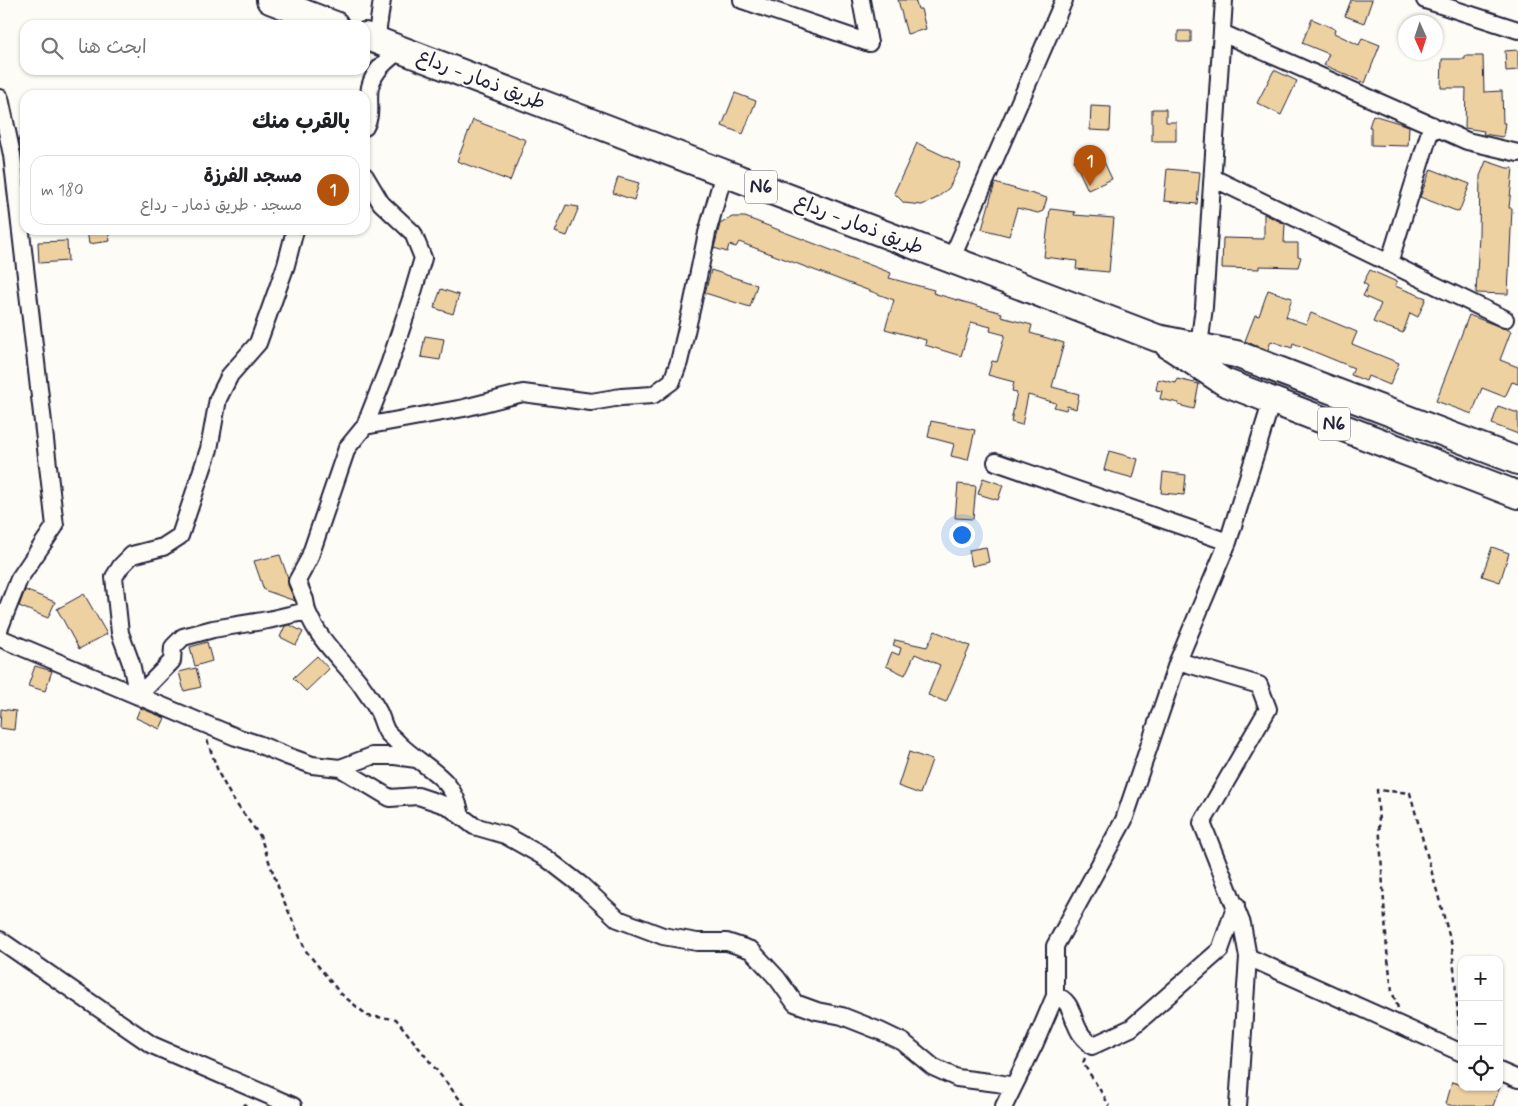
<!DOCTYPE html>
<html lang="ar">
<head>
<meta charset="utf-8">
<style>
  :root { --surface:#fff; --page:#f6f6f6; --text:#202124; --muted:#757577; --line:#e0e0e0; --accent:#b45309 }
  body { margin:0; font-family:Mynerve,"Playpen Sans Arabic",sans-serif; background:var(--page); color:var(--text); direction:rtl }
  .controls { position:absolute; right:15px; bottom:15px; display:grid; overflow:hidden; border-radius:10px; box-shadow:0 1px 4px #0004 }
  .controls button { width:45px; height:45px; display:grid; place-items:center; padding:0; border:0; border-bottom:1px solid var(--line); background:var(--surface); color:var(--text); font:25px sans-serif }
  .compass { position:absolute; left:1398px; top:15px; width:45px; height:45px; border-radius:50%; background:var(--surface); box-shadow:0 1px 4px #0004; rotate:177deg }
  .you { position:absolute; left:961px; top:534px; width:18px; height:18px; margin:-12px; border:4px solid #fff; border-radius:50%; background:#1a73e8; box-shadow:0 0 0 8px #1a73e833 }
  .badge { display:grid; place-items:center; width:32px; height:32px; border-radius:50%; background:var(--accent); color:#fff; font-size:16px; font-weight:700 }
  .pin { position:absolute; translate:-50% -41px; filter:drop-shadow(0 1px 2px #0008) }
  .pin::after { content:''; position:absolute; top:26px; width:18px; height:15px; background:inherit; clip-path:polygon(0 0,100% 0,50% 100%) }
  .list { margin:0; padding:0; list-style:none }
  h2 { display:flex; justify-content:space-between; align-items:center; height:65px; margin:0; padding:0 20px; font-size:21px }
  h2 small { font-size:16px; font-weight:400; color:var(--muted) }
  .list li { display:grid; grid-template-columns:32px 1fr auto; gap:15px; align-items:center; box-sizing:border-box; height:70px; margin:0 10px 10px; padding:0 10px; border:1px solid var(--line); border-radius:15px }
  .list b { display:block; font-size:19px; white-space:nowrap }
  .list p { margin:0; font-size:16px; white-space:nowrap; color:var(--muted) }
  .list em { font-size:16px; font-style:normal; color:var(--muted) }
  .icon { flex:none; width:28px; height:28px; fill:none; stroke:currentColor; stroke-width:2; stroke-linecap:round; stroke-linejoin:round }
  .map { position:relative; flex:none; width:1518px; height:1106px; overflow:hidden; direction:ltr }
  .search { position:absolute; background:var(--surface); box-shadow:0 1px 4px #0004; left:20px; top:20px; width:350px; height:55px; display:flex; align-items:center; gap:12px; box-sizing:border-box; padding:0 18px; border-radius:15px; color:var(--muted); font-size:19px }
  .panel { position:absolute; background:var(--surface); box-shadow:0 1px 4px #0004; left:20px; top:90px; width:350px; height:145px; border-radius:15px; direction:rtl }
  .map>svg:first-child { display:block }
  .building { fill:#edd1a1; stroke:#22223b }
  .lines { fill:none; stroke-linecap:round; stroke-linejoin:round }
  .street-casing { stroke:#22223b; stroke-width:20 }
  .primary-casing { stroke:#22223b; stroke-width:30 }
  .path { stroke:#22223b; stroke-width:2.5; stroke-dasharray:5 4; stroke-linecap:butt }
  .street { stroke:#fdfcf7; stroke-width:16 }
  .primary { stroke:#fdfcf7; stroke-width:26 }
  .labels { text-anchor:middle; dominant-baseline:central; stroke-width:4; stroke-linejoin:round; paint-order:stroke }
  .shield { fill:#fdfcf7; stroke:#646373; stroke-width:1 }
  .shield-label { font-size:19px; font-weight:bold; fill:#22223b }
  .street-label { font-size:20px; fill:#22223b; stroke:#fdfcf7 }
</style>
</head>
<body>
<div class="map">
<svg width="1518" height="1106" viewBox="0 0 1518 1106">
  <rect width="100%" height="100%" fill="#fdfcf7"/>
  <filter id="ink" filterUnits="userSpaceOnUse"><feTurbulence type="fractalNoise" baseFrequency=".02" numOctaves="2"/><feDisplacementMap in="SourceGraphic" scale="10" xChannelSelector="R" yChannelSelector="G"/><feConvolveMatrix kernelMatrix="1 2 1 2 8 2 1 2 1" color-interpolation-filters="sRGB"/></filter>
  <g filter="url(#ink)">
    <!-- building -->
    <path class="building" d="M898 0H915L918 9H921L926 29 907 34Z
      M1351 0H1372L1364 23 1345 16Z
      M1312 19 1335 29 1334 33 1359 45 1362 38 1380 45 1365 83 1324 65 1329 54 1302 43Z
      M1178 31H1191V42H1178Z
      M1518 50V70L1506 71 1505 51Z
      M1465 56H1483L1484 92 1502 91 1503 123H1505L1503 137 1483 134 1484 131 1465 128 1466 88H1441L1442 59H1465Z
      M1274 70 1297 81 1281 115 1257 103Z
      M735 93 756 101 743 134 722 126Z
      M1091 106 1111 107 1110 131 1090 130Z
      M1152 109H1166V122H1176V141H1152Z
      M1373 115 1409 126 1408 146 1371 145V127H1369Z
      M473 120 526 140 510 181 457 161Z
      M917 143 961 164 949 188 937 198 922 205 904 203 894 193Z
      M1098 149 1112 179 1088 190 1074 160Z
      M1486 161 1507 168H1513L1509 208H1512L1508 294 1476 293 1479 235 1480 176Z
      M1167 169 1200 172 1197 204 1164 201Z
      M1431 169 1470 184 1459 212 1420 197Z
      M618 177 639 183 634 200 613 193Z
      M995 183 1047 198 1043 211 1038 213 1017 208 1009 236 982 229Z
      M566 205 579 207 567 236 555 232Z
      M1050 209 1075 212 1074 215 1114 218 1109 272 1076 269 1077 261 1044 257Z
      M1264 214 1285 224 1284 243H1298V256L1301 257 1298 267 1259 266V269L1222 268 1223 238 1264 239Z
      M732 217H745L891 273 889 278 934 290 933 293 1002 313 1001 317 1032 325 1030 333 1064 343 1052 387 1079 394 1076 409 1067 406 1066 410 1054 407 1056 403 1028 395 1022 425 1011 422 1017 392 1012 391 1014 382 988 375 992 361 997 362 1005 335 990 331 991 327 971 322 961 356 925 345 926 340 885 329 894 300 739 242 736 247 729 245 727 252 714 248 720 224Z
      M87 230H108L110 241 89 244Z
      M67 241 68 261 39 263 38 242Z
      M711 270 757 285 750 307 705 293Z
      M1370 270 1397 282 1395 286 1426 298 1418 317 1410 313 1403 333 1373 322 1381 304 1363 296 1368 286 1363 283Z
      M441 289 459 295 453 314 434 308Z
      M1268 290 1292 298 1286 317 1306 324 1311 313 1357 332 1352 344 1399 363 1390 385 1368 376 1366 381 1351 375 1354 368 1293 343 1292 348 1271 341 1268 350 1245 341 1255 315 1259 316Z
      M1469 315 1511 331 1500 360 1518 367V384L1512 382 1505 397 1482 388 1472 414 1436 401Z
      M425 336 444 339 440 360 421 357Z
      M1158 379 1176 383 1177 379 1199 384 1194 409 1178 405 1179 403 1160 399 1162 391 1156 390Z
      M1498 406 1518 413V434L1492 424Z
      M931 421 975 430 968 460 951 456 954 444 928 437Z
      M1109 451 1138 459 1133 478 1104 470Z
      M1163 472 1186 475 1184 495 1161 493Z
      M983 478 1003 485 998 500 978 494Z
      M958 484 976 486 973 519 955 518Z
      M986 547 989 562 972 566 969 550Z
      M1492 547 1509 553 1500 582 1482 576Z
      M280 555 288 578V585L295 601 264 590 254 561Z
      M25 590 55 602 48 618 19 606Z
      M84 594 107 634 79 649 57 609Z
      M290 625 303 632 296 645 280 637 285 626Z
      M935 631 970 646 946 702 928 695 940 665 915 654 905 675 886 666 892 652 899 655 901 648 893 645 895 640 927 647Z
      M207 642 212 661 195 666 190 647Z
      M317 656 329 669 306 691 293 678Z
      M35 666 52 671 45 691 28 686Z
      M196 668 201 687 184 691 179 672Z
      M140 708 165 718 160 729 136 718Z
      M1 709 16 711 14 730 0 728Z
      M909 752 932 760 920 794 898 786Z
      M1452 1082 1462 1085V1087H1471L1479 1089 1480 1087H1500L1493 1106H1453L1446 1104Z"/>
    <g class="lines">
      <defs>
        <path id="street" d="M742 0 869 43
          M861 0 869 43
          M1425 0 1518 30
          M1222 33 1467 141 1518 153
          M376 41 382 0
          M0 98 12 155 55 526 19 579 0 627
          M365 127C373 113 367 101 370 87 374 70 387 60 400 50
          M365 176 381 203 413 233 423 258 411 299 389 365 365 426
          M1213 178 1505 319
          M951 260 1064 0
          M1389 263 1432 125
          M1198 354 1204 307 1224 0
          M996 462 1228 542
          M307 611C319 641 340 658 359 682 365 691 373 701 378 711 382 718 383 726 387 732 390 736 395 739 398 743 424 769 454 775 461 816
          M0 638 236 737 258 744 287 756 312 765 340 768 390 798 418 796 448 806 474 826 505 835 546 858 581 885 618 919 663 936 697 942H727L751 950 777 978 795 1003 817 1011 842 1016 880 1031 903 1042 933 1067 957 1078 997 1083 1014 1086
          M1178 661 1259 685 1268 709 1202 823 1242 924 1248 957 1238 1106
          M138 696 172 661 173 647 183 637 213 629 268 620 307 611 305 600 297 581 309 559 347 448 365 426 464 408 523 393 591 402 621 397 653 395 672 381 679 362 692 306 707 233 724 173
          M138 696 131 663 120 633 114 577 121 566 132 555 163 547 180 536 209 449 218 399 230 375 258 343 286 265 295 230
          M340 768 372 756H395L416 759
          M0 940 152 1045 293 1106
          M1248 957 1462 1053
          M1055 996C1073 999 1072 1022 1081 1034 1084 1039 1089 1042 1092 1046L1131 1028 1220 950 1236 905
          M1499 1071 1518 1079
          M1004 1106 1035 1043 1055 996V946L1124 820 1178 661 1228 542 1272 400"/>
        <path id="primary" d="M270 0 335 25
          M365 36 1157 338 1236 354 1518 461
          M1168 345 1224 382 1518 495"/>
      </defs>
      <!-- street casing -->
      <use href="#street" class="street-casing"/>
      <!-- primary casing -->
      <use href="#primary" class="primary-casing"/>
      <!-- path -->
      <path class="path" d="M207 740 219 774 232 798 260 836 280 892 306 951 340 993 368 1016 396 1019 465 1106
        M1398 1008 1392 991 1387 951 1377 790 1410 793 1452 946 1460 1037
        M1085 1058 1083 1063 1105 1098 1109 1106
        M242 1106 250 1102"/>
      <!-- street -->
      <use href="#street" class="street"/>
      <!-- primary -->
      <use href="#primary" class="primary"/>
    </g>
  </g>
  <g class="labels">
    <!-- shield labels -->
    <g class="shield">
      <rect x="745" y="170.5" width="32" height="33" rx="4"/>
      <rect x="1318" y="407.5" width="32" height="33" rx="4"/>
    </g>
    <g class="shield-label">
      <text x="761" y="187">N6</text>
      <text x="1334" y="424">N6</text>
    </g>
    <!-- street labels -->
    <g class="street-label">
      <text transform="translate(481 80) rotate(21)">طريق ذمار - رداع</text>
      <text transform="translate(859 225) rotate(21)">طريق ذمار - رداع</text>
    </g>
  </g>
</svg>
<div class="controls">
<button>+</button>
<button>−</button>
<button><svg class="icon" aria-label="locate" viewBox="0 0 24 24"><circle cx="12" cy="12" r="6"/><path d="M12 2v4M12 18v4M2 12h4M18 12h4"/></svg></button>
</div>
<svg class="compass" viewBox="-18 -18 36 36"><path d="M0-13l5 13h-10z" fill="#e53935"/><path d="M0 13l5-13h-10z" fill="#757577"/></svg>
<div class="you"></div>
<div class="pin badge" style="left:1090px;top:186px">1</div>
<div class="search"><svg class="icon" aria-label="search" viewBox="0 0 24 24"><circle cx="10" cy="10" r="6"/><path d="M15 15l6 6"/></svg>ابحث هنا</div>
<section class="panel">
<h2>بالقرب منك<small></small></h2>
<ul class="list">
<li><span class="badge">1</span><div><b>مسجد الفرزة</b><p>مسجد · طريق ذمار - رداع</p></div><em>180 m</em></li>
</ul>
</section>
</div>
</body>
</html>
